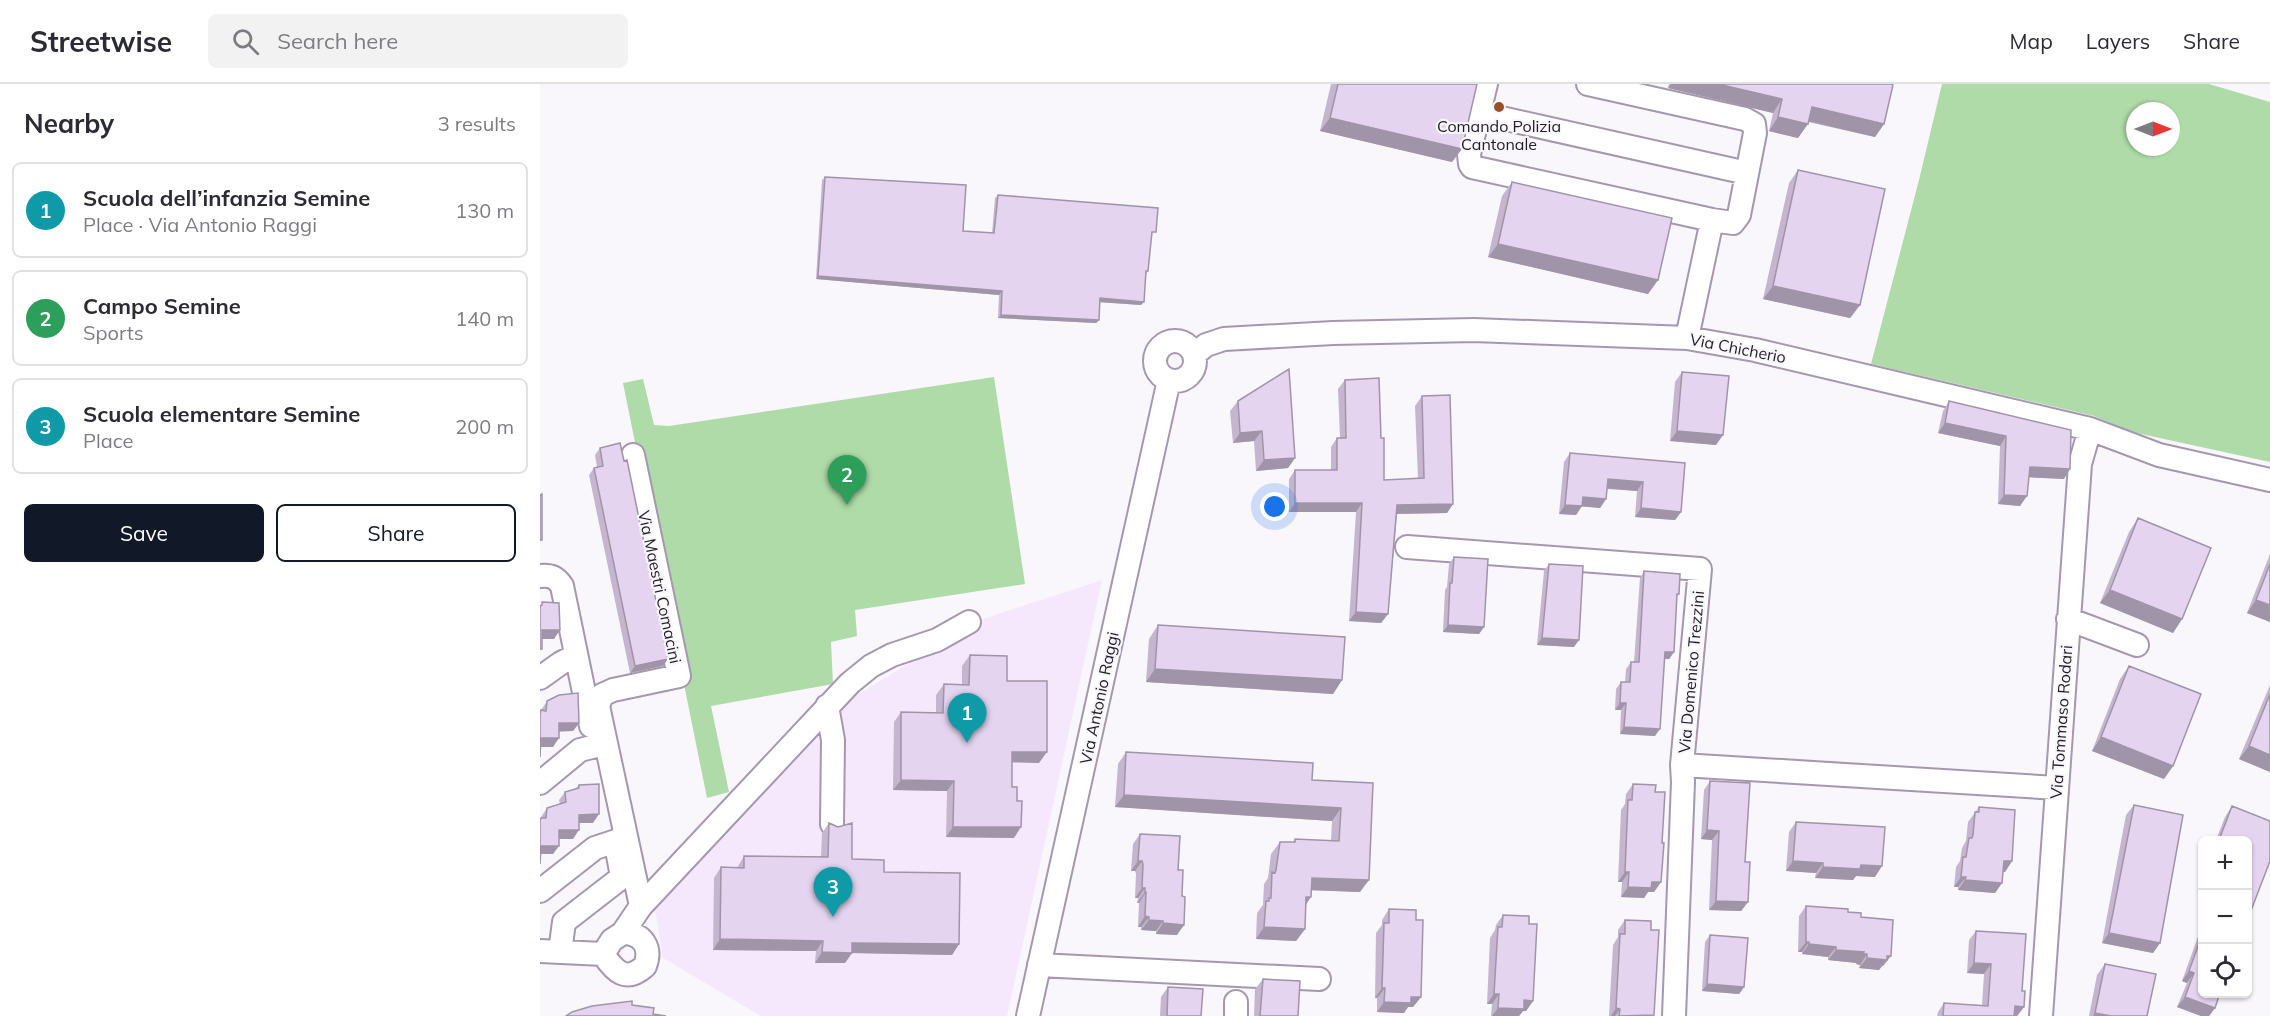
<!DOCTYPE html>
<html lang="en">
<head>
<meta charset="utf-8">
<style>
  :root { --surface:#fff; --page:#f2f2f3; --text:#2b2b33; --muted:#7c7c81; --line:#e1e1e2; --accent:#111827 }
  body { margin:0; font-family:Mulish,sans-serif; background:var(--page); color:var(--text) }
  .controls { position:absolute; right:18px; bottom:18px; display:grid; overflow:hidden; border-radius:9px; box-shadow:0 2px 4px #0004 }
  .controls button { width:54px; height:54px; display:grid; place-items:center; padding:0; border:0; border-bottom:2px solid var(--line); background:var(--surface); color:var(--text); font:30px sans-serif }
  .compass { position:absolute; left:1586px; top:18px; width:54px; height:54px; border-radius:50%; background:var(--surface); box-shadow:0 2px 4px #0004; rotate:90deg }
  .you { position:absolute; left:735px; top:423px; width:21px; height:21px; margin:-15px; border:4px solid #fff; border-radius:50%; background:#1a73e8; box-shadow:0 0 0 9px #1a73e833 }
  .badge { display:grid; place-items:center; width:39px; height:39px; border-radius:50%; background:var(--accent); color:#fff; font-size:20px; font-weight:700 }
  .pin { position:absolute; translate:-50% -50px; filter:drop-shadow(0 2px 3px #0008) }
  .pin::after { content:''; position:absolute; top:32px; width:21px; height:18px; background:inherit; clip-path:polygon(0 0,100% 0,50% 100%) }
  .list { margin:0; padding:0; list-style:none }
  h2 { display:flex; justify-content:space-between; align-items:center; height:78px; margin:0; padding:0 24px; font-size:26px }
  h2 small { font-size:20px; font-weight:400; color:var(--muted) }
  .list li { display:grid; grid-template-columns:39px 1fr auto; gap:18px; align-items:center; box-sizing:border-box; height:96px; margin:0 12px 12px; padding:0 12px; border:2px solid var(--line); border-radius:9px }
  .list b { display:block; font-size:22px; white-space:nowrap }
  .list p { margin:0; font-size:20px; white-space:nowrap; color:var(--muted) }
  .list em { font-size:20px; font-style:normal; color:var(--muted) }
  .actions { display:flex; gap:12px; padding:18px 24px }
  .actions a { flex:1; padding:14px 0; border:2px solid var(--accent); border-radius:9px; text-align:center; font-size:21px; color:var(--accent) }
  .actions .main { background:var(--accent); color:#fff }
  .icon { flex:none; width:33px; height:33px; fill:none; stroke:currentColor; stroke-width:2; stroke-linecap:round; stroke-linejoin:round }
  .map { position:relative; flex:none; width:1730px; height:932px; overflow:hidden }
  header { display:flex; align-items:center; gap:36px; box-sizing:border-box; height:84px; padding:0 30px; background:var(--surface); border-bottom:2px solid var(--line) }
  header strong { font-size:28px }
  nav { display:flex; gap:33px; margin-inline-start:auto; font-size:21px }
  .search { width:420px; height:54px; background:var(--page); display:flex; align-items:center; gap:15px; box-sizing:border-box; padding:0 21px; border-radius:9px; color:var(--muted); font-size:22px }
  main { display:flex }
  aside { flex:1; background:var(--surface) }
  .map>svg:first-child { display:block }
  .built { fill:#f5e8fd }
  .green { fill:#afdba9; fill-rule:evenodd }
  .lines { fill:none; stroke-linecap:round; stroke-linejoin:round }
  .minor-casing { stroke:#a697b1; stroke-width:26 }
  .minor { stroke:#fff; stroke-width:22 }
  .wall { fill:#c4b6ce }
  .shaded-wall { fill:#a094a8 }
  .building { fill:#e4d4f0; stroke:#a094a8; stroke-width:1.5 }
  .poi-dot { fill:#965226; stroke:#f9f6fc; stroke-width:2 }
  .labels { text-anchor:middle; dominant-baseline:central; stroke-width:4.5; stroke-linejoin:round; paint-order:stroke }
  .poi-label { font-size:16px; fill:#211b25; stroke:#f9f6fc }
  .street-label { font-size:16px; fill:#211b25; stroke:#f9f6fc }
</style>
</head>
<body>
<header>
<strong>Streetwise</strong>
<div class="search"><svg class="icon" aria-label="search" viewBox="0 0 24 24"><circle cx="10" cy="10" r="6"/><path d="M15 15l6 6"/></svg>Search here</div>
<nav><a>Map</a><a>Layers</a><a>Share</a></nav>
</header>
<main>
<aside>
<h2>Nearby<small>3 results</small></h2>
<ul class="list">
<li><span class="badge" style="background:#0f9aa8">1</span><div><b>Scuola dell’infanzia Semine</b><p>Place · Via Antonio Raggi</p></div><em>130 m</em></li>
<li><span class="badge" style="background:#2e9e5b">2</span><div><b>Campo Semine</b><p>Sports</p></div><em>140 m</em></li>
<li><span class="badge" style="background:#0f9aa8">3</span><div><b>Scuola elementare Semine</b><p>Place</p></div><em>200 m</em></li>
</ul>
<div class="actions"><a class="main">Save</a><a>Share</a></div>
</aside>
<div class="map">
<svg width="1730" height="932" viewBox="0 0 1730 932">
  <rect width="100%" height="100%" fill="#f9f6fc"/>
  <!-- built -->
  <path class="built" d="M562 496 467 932H221L123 874 114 818 285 631 437 537Z"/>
  <!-- green -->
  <path class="green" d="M1402 0H1669L1730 18V378L1592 348 1554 332 1331 280 1379 96ZM1595 27H1631V63H1595Z
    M454 293 485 500 315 526 317 552 291 558 293 600 171 622 189 708 167 714 83 299 103 295 114 341 129 342Z"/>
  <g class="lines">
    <defs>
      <path id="minor" d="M946 0 929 70 930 80 932 83 1172 136
        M1048 0 1205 35 1214 40 1215 49 1199 131 1193 139 1172 136 1147 254
        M939 29 1207 89
        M615 277a20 20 0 1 1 40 0a20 20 0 1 1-40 0Z
        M655 270 666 261 684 255 793 249 934 246 1147 254 1215 266 1550 345 1619 371 1730 396
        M93 371 139 592 73 606 62 611 58 622 101 822
        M867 463 1160 485 1142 681 1143 698 1134 932
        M0 492C11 491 16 493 22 502L51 642
        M1528 535 1597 561
        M0 594 21 579 35 572
        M287 622 293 656 292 740
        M1142 681 1517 704
        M0 699 40 666 56 662
        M0 807 55 764 76 757
        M83 849C103 849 112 864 105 882 86 899 75 888 63 870L72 856Z
        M82 850 101 822 310 599 331 582 352 571 397 556 429 538
        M0 867 63 870
        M20 868 24 838 82 793 77 766
        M499 881 779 895
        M696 918V932
        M488 932 627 305 631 297
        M1501 932 1540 380 1550 345"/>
    </defs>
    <!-- minor casing -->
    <use href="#minor" class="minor-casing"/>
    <!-- minor -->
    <use href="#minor" class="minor"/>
  </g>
  <!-- wall -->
  <path class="wall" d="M791 0H937L912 78 780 47Z
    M1129 0H1351L1344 40 1335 53 1268 38 1258 54 1229 47 1233 29 1128 4Z
    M1258 86 1320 221 1310 234 1223 215 1249 99Z
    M285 93 423 147 452 149 455 114 458 111 613 152H611L608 187 606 190 601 221 560 218 559 236 556 239 458 234 459 211 276 195 282 96Z
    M972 98 1118 196 1108 210 948 173 962 112Z
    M1142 288 1176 361 1130 357 1135 298Z
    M805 296 841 354 844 396 878 395 875 322 882 312 913 420 907 429 857 430 848 530 841 539 809 537 816 428H749V395L755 386H791V363L797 354H800L798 305Z
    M698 317 755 374 748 384 716 387 714 357 693 359 690 327Z
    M1409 317 1531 346 1524 395 1489 393 1480 422 1458 420 1460 362 1398 349 1403 327Z
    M60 364 123 582 90 589 49 391 54 384 57 383 55 371Z
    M1030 369 1145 379 1141 428 1135 436 1095 433 1097 407 1067 405 1066 415 1060 424 1042 422 1036 431 1019 430 1024 378Z
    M1598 434 1642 535 1633 549 1560 519 1589 448Z
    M1730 470V538L1707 529Z
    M914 473 944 543 939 550 903 548 905 506 907 503 909 480Z
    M1009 480 1034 563 997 561 1004 487Z
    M1104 487 1139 510 1137 513 1134 568 1129 575H1125L1115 652 1080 650 1081 626H1075L1076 605 1081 598H1085L1086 585 1091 578H1094L1100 494Z
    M618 541 802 596 793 610 606 598 609 555Z
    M430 571 467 597 499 679 472 678V703L474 754 406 753 407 707 353 706 354 638 361 628 396 629V611L404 600 422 601V582Z
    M1589 582 1633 682 1624 695 1552 667 1580 595Z
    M1730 601V688L1699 675Z
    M7 617 39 639 33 647H19L13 663H1L0 674V628Z
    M586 668 772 696 833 699 820 808 771 806 766 821 765 845 756 857 716 855 717 829 723 821 724 800 728 794 731 770 740 758H753L755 755 791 757 792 737 575 723 578 680Z
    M1170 697 1208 818 1201 827 1169 826 1172 756 1161 755 1164 706Z
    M1093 700 1115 708 1122 759 1121 798 1114 808H1108L1104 814 1081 813 1082 798H1078L1081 726 1085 720 1086 710Z
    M39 701 53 739H39L33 755H19L13 770H1L0 781V735L1 733 7 724 20 720 19 716 25 708 36 704Z
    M1594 721 1620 859 1613 869 1562 859 1586 731Z
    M1692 722 1707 756H1676L1685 733Z
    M1439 723 1472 777 1465 788H1463L1462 799 1455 809 1418 806V803H1414L1416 783 1420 777 1422 764 1426 757 1428 738Z
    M1256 738 1335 793 1316 792 1313 796 1275 794 1276 789 1246 787 1249 748Z
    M289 739 312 775 344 788 419 860 412 871 312 869 305 879H275L276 867 173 866 174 794 181 783 197 784 204 772 281 773 282 749Z
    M600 750 638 786 637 851 616 850V847L601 846V843H598L599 819H597L598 814H595L596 790 595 787H591L593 760Z
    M1266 822 1308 828 1321 833 1343 882H1342L1339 886 1319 884 1320 881 1316 880 1317 879 1288 876V873L1262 870V868H1258L1259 832Z
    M849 825 876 836 881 913 873 923H868L864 929 837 928V914H835L836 849 842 841V836Z
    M963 831 989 840 993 917 986 927H983L979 932H951L952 920H947L950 854 955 846 956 841Z
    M1085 836 1111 846 1114 932H1069L1073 861 1078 853V846Z
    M1662 844V909L1675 924 1669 932H1661L1637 923 1647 899 1642 897 1660 847Z
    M1436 847 1482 907 1484 923 1477 932H1397L1398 928 1404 919 1442 921 1444 890 1427 889 1429 856Z
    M1170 851 1204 903 1199 910 1162 907 1165 858Z
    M1565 880 1607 932H1549L1557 891Z
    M723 895 758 932H714L715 905Z
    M628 903 661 932H620L621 913Z"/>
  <!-- shaded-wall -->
  <path class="shaded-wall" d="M1131 0H1178L1242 15 1233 29 1128 4Z
    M1272 23 1344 40 1335 53 1263 36Z
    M1238 33 1268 40 1258 54 1229 47Z
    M790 34 922 65 912 78 780 47Z
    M958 160 1118 196 1108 210 948 173Z
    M278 192 462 207 459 211 276 195Z
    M1233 202 1320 221 1310 234 1223 215Z
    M560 214 604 218 601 221 557 218Z
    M461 231 559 236 556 239 458 234Z
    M1405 339 1466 352 1460 362 1398 349Z
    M722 347 714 357 693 359 700 349Z
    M1137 347 1183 351 1176 361 1130 357Z
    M755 374 748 384 716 387 724 376Z
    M1490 383 1530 385 1524 395 1483 393Z
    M1068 395 1103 398 1097 407 1062 404Z
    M1464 411 1487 412 1480 422 1458 420Z
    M1043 413 1066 415 1060 424 1037 422Z
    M755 419H822L816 428H749Z
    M913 420 907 429 851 430 857 421Z
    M1025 421 1042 422 1036 431 1019 430Z
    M1101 424 1141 428 1135 436 1095 433Z
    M1570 506 1642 535 1633 549 1560 519Z
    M1716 516 1730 521V538L1707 529Z
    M816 528 848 530 841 539 809 537Z
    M908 541 944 543 939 550 903 548Z
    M2 546H20L14 555H0Z
    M1002 554 1039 556 1034 563 997 561Z
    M1125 568H1134L1129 575H1120Z
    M128 575 123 582 90 589 95 582Z
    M615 585 802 596 793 610 606 598Z
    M1080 619H1086L1081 626H1075Z
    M19 639H39L33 647 13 648Z
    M1084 643 1120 645 1115 652 1080 650Z
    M1561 653 1633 682 1624 695 1552 667Z
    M1 654H19L13 663H0Z
    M1709 662 1730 671V688L1699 675Z
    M472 668H507L499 679 465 678Z
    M361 696 414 697 407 707 353 706Z
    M584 711 801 724 792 737 575 723Z
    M59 730 53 739H33L39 731Z
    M413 743H481L474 754 406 753Z
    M19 746H39L33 755H13Z
    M1167 746 1179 747 1172 756 1161 755Z
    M1 762H19L13 770H0Z
    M598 777H602L595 787H591Z
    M1253 777 1283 779 1276 789 1246 787Z
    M1464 777H1472L1465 788 1456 787Z
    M1321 781 1342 782 1335 793 1316 792 1313 796 1275 794 1283 783Z
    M1085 788H1089L1082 798H1078Z
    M1421 793H1426L1418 803H1414Z
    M772 794 829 796 820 808 764 806Z
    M1425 796 1462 799 1455 809 1418 806Z
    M1112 798H1121L1114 808H1108L1104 814 1081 813 1088 803Z
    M602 804H605L598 814H595Z
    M605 808H606L599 819H597Z
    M766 813H771L763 825Z
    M1176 817 1208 818 1201 827 1169 826Z
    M605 832 609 833 601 843H598Z
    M609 836 623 837 616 847 601 846Z
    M623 839 644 841 637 851 616 850Z
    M724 843 765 845 756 857 716 855Z
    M1569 849 1620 859 1613 869 1562 859Z
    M180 855 283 857 276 867 173 866Z
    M1266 858H1269L1262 868H1258Z
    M312 859 419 860 412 871 312 869 305 879H275L282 868Z
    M1269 860 1296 863 1288 873 1262 870Z
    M1296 866 1324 868 1317 879 1288 876Z
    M1323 870H1327L1320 881 1316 880Z
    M1347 872H1351L1343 882H1342L1339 886 1319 884 1327 874Z
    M1434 879 1451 880 1444 890 1427 889Z
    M1649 887 1654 889 1647 899 1642 897Z
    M1167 900 1204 903 1199 910 1162 907Z
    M842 904H845L837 914H835Z
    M954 910H959L952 920H947Z
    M871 913H881L873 923H868L864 929 837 928 844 918Z
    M1645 913 1675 924 1669 932H1661L1637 923Z
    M984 916 993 917 986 927H983L979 932H952L958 924Z
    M1475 922 1484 923 1477 932 1468 931Z
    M1076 924 1080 925 1075 932H1071Z
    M1555 929 1571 932H1553Z"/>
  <!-- building -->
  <path class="building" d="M798 0H937L922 65 790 34Z
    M1178 0H1351L1353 1 1344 40 1272 23 1268 40 1238 33 1242 15Z
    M1258 86 1345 105 1320 221 1233 202Z
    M285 93 426 101 423 147 454 149 458 111 618 124 616 148H612L608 187H606L604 218 560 214 559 236 461 231 462 207 278 192Z
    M972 98 1132 134 1118 196 958 160Z
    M749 285 755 374 724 376 722 347 700 349 698 317Z
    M1142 288 1189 292 1183 351 1137 347Z
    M839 294 841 354H844V396L884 394 882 312 910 311 913 420 857 421 848 530 816 528 822 419H755V386H797V354H806L805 296Z
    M1409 317 1531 346 1530 385 1490 383 1487 412 1464 411 1466 352 1405 339Z
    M80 359 84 377 87 376 128 575 95 582 54 384 63 382 60 364Z
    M1030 369 1145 379 1141 428 1101 424 1103 398 1068 395 1066 415 1043 413 1042 422 1025 421Z
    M2 410V456H0V411Z
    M1598 434 1671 464 1642 535 1570 506Z
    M914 473 948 475 944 543 908 541 910 499H912Z
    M1009 480 1043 482 1039 556 1002 554Z
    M1730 480V521L1716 516Z
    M1104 487 1140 490 1139 510H1137L1134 568H1125L1120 645 1084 643 1086 619H1080L1081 598H1090L1091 578H1099Z
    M2 518 19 519 20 546H2V565H0V522L2 521Z
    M618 541 805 553 802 596 615 585Z
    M430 571 467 572V597H507V668H472V703H477V717H482L481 743H413L414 697 361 696V628L403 629 404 600 429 601Z
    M1589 582 1661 610 1633 682 1561 653Z
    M38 609 39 639H19V654H1L0 673V630L1 626 6 627 7 617 19 611Z
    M1730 610V671L1709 662Z
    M586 668 773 679 772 696 833 699 829 796 772 794 771 813H766L765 845 724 843 726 817H729V814H731L732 788 735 789 736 786 740 758H755V755L799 757 801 724 584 711Z
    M1170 697 1210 699 1205 778H1210L1208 818 1176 817 1179 747 1167 746Z
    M59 700V730L39 731V746H19V762H1L0 780V737L1 734H6L7 724 26 718 25 708 39 704V701Z
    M1093 700 1116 701 1115 708H1125L1122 759H1124L1121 798H1112L1111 804 1088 803 1089 788H1085L1088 716H1092Z
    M1594 721 1643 731 1620 859 1569 849Z
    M1692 722 1730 737V777L1707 837V756H1679Z
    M1439 723 1475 726 1472 777H1464L1462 799 1425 796 1426 793H1421L1423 773H1426L1429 754H1432L1433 751 1435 728H1439Z
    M1256 738 1345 743 1342 782 1321 781 1320 785 1283 783V779L1253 777Z
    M289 739 298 743 312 739V775L344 776V788L420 789 419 860 312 859V869L282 868 283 857 180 855 181 783 204 784V772L288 773Z
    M600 750 640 752 638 786H643L642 812 645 813 644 841 623 839V837L609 836V833L605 832 606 808H605V804H602L603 780 602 777H598Z
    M1266 822 1308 825V828L1321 829V833L1353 836 1351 872H1347V876L1327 874V870H1323L1324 868 1296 866V863L1269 860V858H1266Z
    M849 825 876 826V836H883L881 913H871V919L844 918 845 904H842L844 839H849Z
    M963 831 989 832V840H997L993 917 984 916V925L958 924 959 910H954L958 843H962Z
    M1085 836 1111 837V846H1119L1114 931 1079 932 1080 925 1076 924 1080 850H1085Z
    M1436 847 1486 850 1482 907H1485L1484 923 1475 922 1474 932H1403L1404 919 1448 922 1451 880 1434 879Z
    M1170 851 1208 854 1204 903 1167 900Z
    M1662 851V909H1680L1675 924 1645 913 1654 889 1649 887Z
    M1565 880 1616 890 1607 932H1571L1555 929Z
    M723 895 760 897 758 932H720Z
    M628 903 663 905 661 932H627Z
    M92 917V921L114 924 113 930 126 932H26L32 928 52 922Z"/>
  <!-- markers -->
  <circle class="poi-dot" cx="959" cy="23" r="6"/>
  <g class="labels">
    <!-- poi labels -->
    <g class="poi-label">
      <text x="959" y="42">Comando Polizia<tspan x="959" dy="18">Cantonale</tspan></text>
    </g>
    <!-- street labels -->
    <g class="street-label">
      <text transform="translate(1198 264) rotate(11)">Via Chicherio</text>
      <text transform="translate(120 503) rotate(78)">Via Maestri Comacini</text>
      <text transform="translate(1151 588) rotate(-85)">Via Domenico Trezzini</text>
      <text transform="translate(559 614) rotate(-78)">Via Antonio Raggi</text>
      <text transform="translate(1521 638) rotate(-86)">Via Tommaso Rodari</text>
    </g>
  </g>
</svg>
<div class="controls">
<button>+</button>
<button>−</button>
<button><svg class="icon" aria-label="locate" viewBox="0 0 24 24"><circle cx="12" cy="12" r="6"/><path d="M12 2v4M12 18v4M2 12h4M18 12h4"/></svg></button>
</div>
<svg class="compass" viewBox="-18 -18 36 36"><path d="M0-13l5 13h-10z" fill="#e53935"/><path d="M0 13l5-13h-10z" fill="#7c7c81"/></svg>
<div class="you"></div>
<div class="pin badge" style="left:427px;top:659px;background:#0f9aa8">1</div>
<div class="pin badge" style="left:307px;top:421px;background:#2e9e5b">2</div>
<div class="pin badge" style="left:293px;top:833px;background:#0f9aa8">3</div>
</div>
</main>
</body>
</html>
